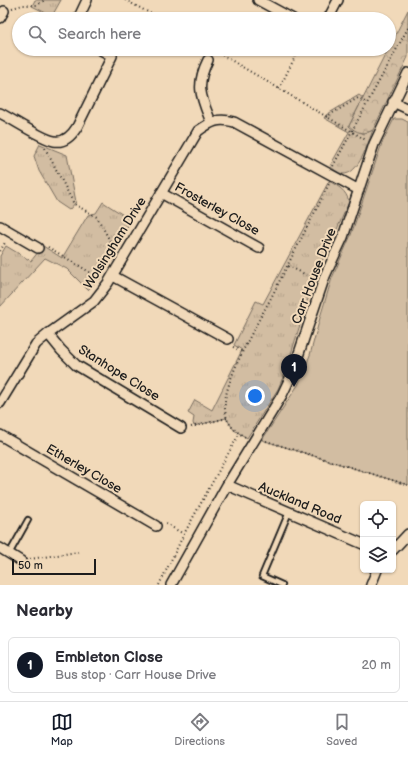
<!DOCTYPE html>
<html lang="en">
<head>
<meta charset="utf-8">
<style>
  :root { --surface:#fff; --page:#f7f7f7; --text:#2b2b33; --muted:#7c7c81; --line:#e1e1e2; --accent:#111827 }
  body { margin:0; font-family:"Balsamiq Sans",sans-serif; background:var(--page); color:var(--text) }
  .controls { position:absolute; right:12px; bottom:12px; display:grid; overflow:hidden; border-radius:6px; box-shadow:0 1px 3px #0004 }
  .controls button { width:36px; height:36px; display:grid; place-items:center; padding:0; border:0; border-bottom:1px solid var(--line); background:var(--surface); color:var(--text); font:20px sans-serif }
  .scale { position:absolute; left:12px; bottom:10px; width:84px; box-sizing:border-box; padding-left:4px; border:2px solid #1c1c1c; border-top:0; font-size:11px; line-height:14px; white-space:nowrap; color:#1c1c1c; -webkit-text-stroke:3px #f1d9b9; paint-order:stroke }
  .you { position:absolute; left:255px; top:396px; width:14px; height:14px; margin:-10px; border:3px solid #fff; border-radius:50%; background:#1a73e8; box-shadow:0 0 0 6px #1a73e833 }
  .badge { display:grid; place-items:center; width:26px; height:26px; border-radius:50%; background:var(--accent); color:#fff; font-size:13px; font-weight:700 }
  .pin { position:absolute; translate:-50% -33px; filter:drop-shadow(0 1px 2px #0008) }
  .pin::after { content:''; position:absolute; top:21px; width:14px; height:12px; background:inherit; clip-path:polygon(0 0,100% 0,50% 100%) }
  .list { margin:0; padding:0; list-style:none }
  h2 { display:flex; justify-content:space-between; align-items:center; height:52px; margin:0; padding:0 16px; font-size:17px }
  h2 small { font-size:13px; font-weight:400; color:var(--muted) }
  .list li { display:grid; grid-template-columns:26px 1fr auto; gap:12px; align-items:center; box-sizing:border-box; height:56px; margin:0 8px 8px; padding:0 8px; border:1px solid var(--line); border-radius:6px }
  .list b { display:block; font-size:15px; white-space:nowrap }
  .list p { margin:0; font-size:13px; white-space:nowrap; color:var(--muted) }
  .list em { font-size:13px; font-style:normal; color:var(--muted) }
  .icon { flex:none; width:22px; height:22px; fill:none; stroke:currentColor; stroke-width:2; stroke-linecap:round; stroke-linejoin:round }
  .map { position:relative; flex:none; width:408px; height:585px; overflow:hidden }
  .search { position:absolute; background:var(--surface); box-shadow:0 1px 3px #0004; left:12px; right:12px; top:12px; height:44px; display:flex; align-items:center; gap:10px; box-sizing:border-box; padding:0 14px; border-radius:22px; color:var(--muted); font-size:15px }
  .sheet { height:116px; background:var(--surface) }
  nav { display:flex; justify-content:space-around; align-items:center; box-sizing:border-box; height:56px; border-top:1px solid var(--line); background:var(--surface); font-size:11px; color:var(--muted) }
  nav a { display:grid; justify-items:center; gap:2px }
  nav .on { color:var(--accent) }
  .map>svg:first-child { display:block }
  .grass { fill:url(#grass-tufts); stroke:#776c5f }
  .forest { fill:url(#forest-crowns); stroke:#776c5f }
  .green { fill:#d2bda2; stroke:#776c5f }
  .lines { fill:none; stroke-linecap:round; stroke-linejoin:round }
  .lane-casing { stroke:#1c1c1c; stroke-width:8 }
  .street-casing { stroke:#1c1c1c; stroke-width:12 }
  .path { stroke:#1c1c1c; stroke-width:2; stroke-dasharray:1 3; stroke-linecap:butt }
  .lane { stroke:#f1d9b9; stroke-width:4.5 }
  .street { stroke:#f1d9b9; stroke-width:9 }
  .labels { text-anchor:middle; dominant-baseline:central; stroke-width:4; stroke-linejoin:round; paint-order:stroke }
  .street-label { font-size:13px; fill:#1c1c1c; stroke:#f1d9b9 }
</style>
</head>
<body>
<div class="map">
<svg width="408" height="585" viewBox="0 0 408 585">
  <defs>
    <pattern id="grass-tufts" width="24" height="20" patternUnits="userSpaceOnUse"><rect width="24" height="20" fill="#d2bda2"/><path d="M3 7l-1-3M5 7V3M7 7l1-3M15 17l-1-3M17 17v-4M19 17l1-3" fill="none" stroke="#b4a28b"/></pattern>
    <pattern id="forest-crowns" width="20" height="18" patternUnits="userSpaceOnUse"><rect width="20" height="18" fill="#d2bda2"/><path d="M2 6a3 3 0 1 1 6 0M12 15a3 3 0 1 1 6 0" fill="none" stroke="#b4a28b"/></pattern>
  </defs>
  <rect width="100%" height="100%" fill="#f1d9b9"/>
  <filter id="ink" filterUnits="userSpaceOnUse"><feTurbulence type="fractalNoise" baseFrequency=".025" numOctaves="2"/><feDisplacementMap in="SourceGraphic" scale="8" xChannelSelector="R" yChannelSelector="G"/><feConvolveMatrix kernelMatrix="1 2 1 2 8 2 1 2 1" color-interpolation-filters="sRGB"/></filter>
  <g filter="url(#ink)">
    <!-- grass -->
    <path class="grass" d="M35 0H61L52 16 32 6Z
      M359 95 363 98 349 126 364 134 373 130C368 142 359 175 343 174 338 173 333 169 330 166L349 132 324 118 326 115Z
      M40 144 67 155 76 202 69 210 57 202 39 171 34 156Z
      M329 181C339 187 346 190 349 202L327 252 306 289 308 299 286 370 278 389 247 438 234 430 226 418 194 426 193 423 194 417 188 413 195 400 212 410 242 350 234 345 256 301 263 304Z
      M103 202 131 220 100 276 88 290 67 269 45 258 0 307V256L6 246 31 261 43 246 62 258 88 215 96 213Z"/>
    <!-- forest -->
    <path class="forest" d="M408 10V57L373 130C363 135 357 133 349 126Z"/>
    <!-- green -->
    <path class="green" d="M394 119H402L408 122V485L262 440 298 385 310 355 321 314 332 278 351 235 382 143Z"/>
    <g class="lines">
      <defs>
        <path id="lane" d="M9 554 28 520
          M282 585 262 576 289 512"/>
        <path id="street" d="M258 0 293 19
          M0 18 4 11
          M78 19 87 0
          M328 19 338 0
          M208 60C195 86 201 97 211 122
          M393 102 408 109
          M0 113C12 119 42 139 54 141 64 143 72 135 77 127L112 56 99 49
          M161 193 259 248
          M0 226 38 248
          M113 276 228 339
          M48 334 61 350 76 365 181 428
          M0 403 36 344 48 334 94 301 108 283 198 131C212 121 218 118 234 122L359 190
          M0 435 156 526
          M227 485 363 544
          M0 548 21 561
          M393 550 408 534
          M171 585 227 485 282 395 292 374 325 276 343 237 374 144 408 73
          M371 585 377 570"/>
      </defs>
      <!-- lane casing -->
      <use href="#lane" class="lane-casing"/>
      <!-- street casing -->
      <use href="#street" class="street-casing"/>
      <!-- path -->
      <path class="path" d="M125 0 161 19
        M12 8 23 5H37L45 0
        M212 49 366 140
        M279 89 299 49
        M326 117 358 98 367 103
        M45 148 74 204 97 217 116 252
        M333 166 408 28
        M48 247 101 279
        M0 251 6 241
        M288 266 313 278
        M233 347 243 352
        M191 427 227 418
        M245 437C233 430 226 423 225 409 222 383 258 322 271 298 290 260 310 222 329 184
        M266 441 408 485
        M166 524 184 534
        M30 559 78 552
        M159 585 184 534 239 434"/>
      <!-- lane -->
      <use href="#lane" class="lane"/>
      <!-- street -->
      <use href="#street" class="street"/>
    </g>
  </g>
  <g class="labels">
    <!-- street labels -->
    <g class="street-label">
      <text transform="translate(217 209) rotate(29)">Frosterley Close</text>
      <text transform="translate(115 243) rotate(-58)">Wolsingham Drive</text>
      <text transform="translate(314 276) rotate(-69)">Carr House Drive</text>
      <text transform="translate(119 373) rotate(32)">Stanhope Close</text>
      <text transform="translate(84 469) rotate(30)">Etherley Close</text>
      <text transform="translate(300 503) rotate(23)">Auckland Road</text>
    </g>
  </g>
</svg>
<div class="controls">
<button><svg class="icon" aria-label="locate" viewBox="0 0 24 24"><circle cx="12" cy="12" r="6"/><path d="M12 2v4M12 18v4M2 12h4M18 12h4"/></svg></button>
<button><svg class="icon" aria-label="layers" viewBox="0 0 24 24"><path d="M12 4l9 5-9 5-9-5zM3 14l9 5 9-5"/></svg></button>
</div>
<div class="scale">50 m</div>
<div class="you"></div>
<div class="pin badge" style="left:294px;top:387px">1</div>
<div class="search"><svg class="icon" aria-label="search" viewBox="0 0 24 24"><circle cx="10" cy="10" r="6"/><path d="M15 15l6 6"/></svg>Search here</div>
</div>
<section class="sheet">
<h2>Nearby<small></small></h2>
<ul class="list">
<li><span class="badge">1</span><div><b>Embleton Close</b><p>Bus stop · Carr House Drive</p></div><em>20 m</em></li>
</ul>
</section>
<nav>
<a class="on"><svg class="icon" aria-label="map" viewBox="0 0 24 24"><path d="M3 6l6-2 6 2 6-2v14l-6 2-6-2-6 2zM9 4v14M15 6v14"/></svg>Map</a>
<a><svg class="icon" aria-label="directions" viewBox="0 0 24 24"><path d="M12 3l9 9-9 9-9-9zM9 14v-3h6M13 9l2 2-2 2"/></svg>Directions</a>
<a><svg class="icon" aria-label="saved" viewBox="0 0 24 24"><path d="M7 4h10v16l-5-4-5 4z"/></svg>Saved</a>
</nav>
</body>
</html>
